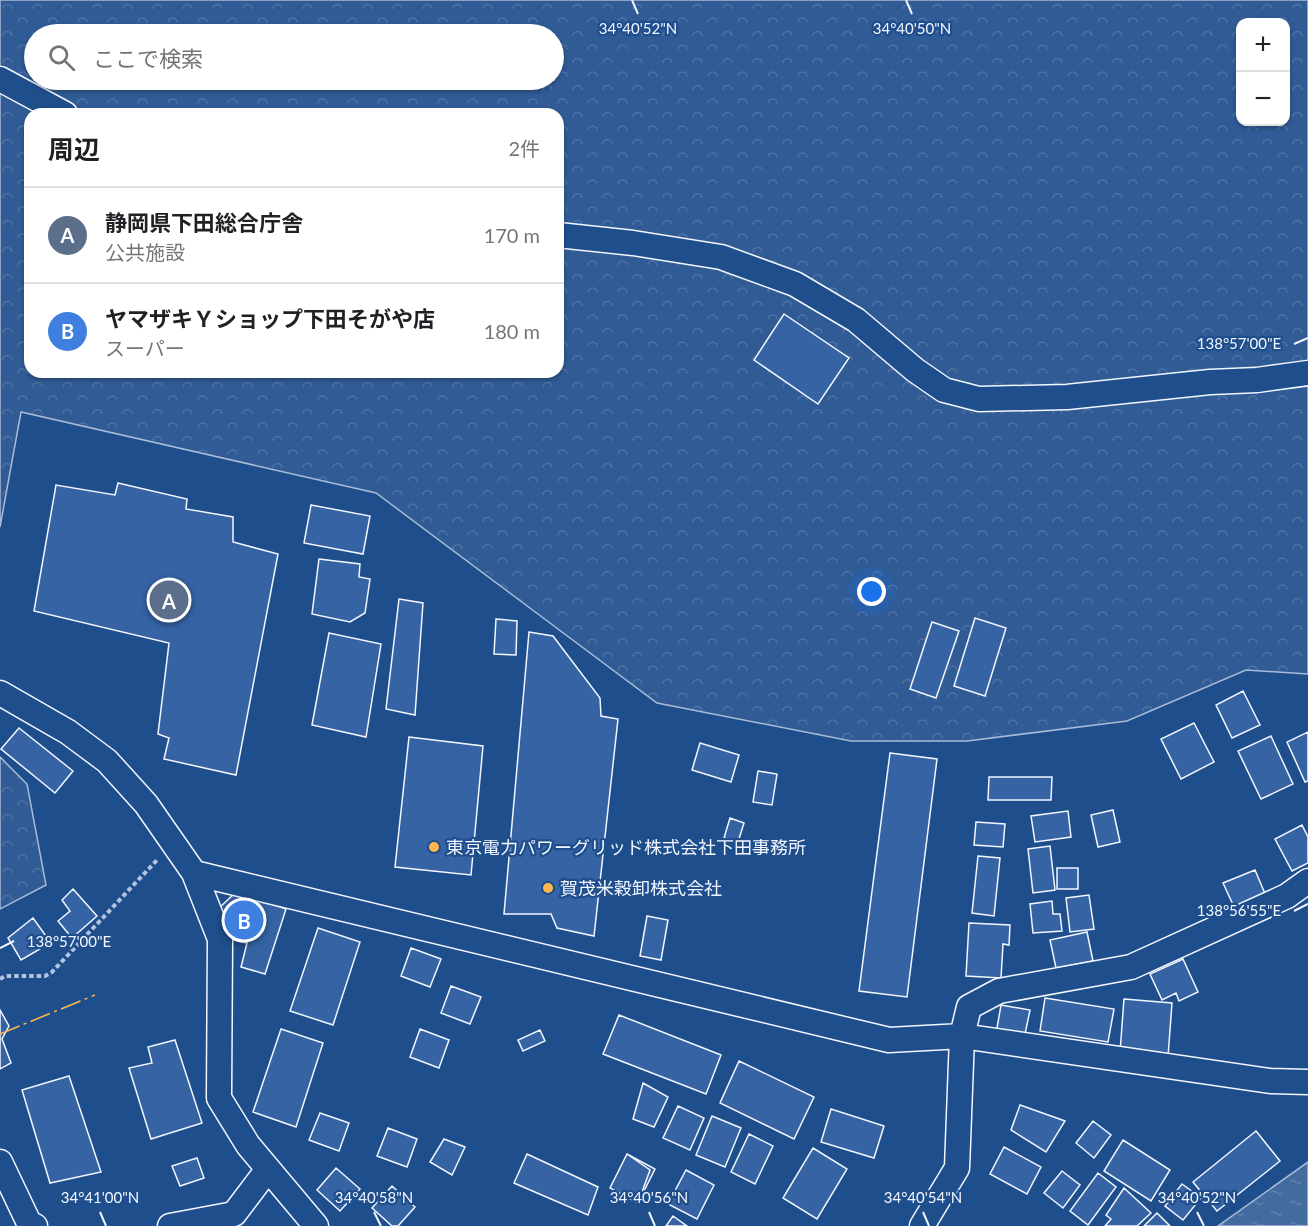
<!DOCTYPE html>
<html lang="ja">
<head>
<meta charset="utf-8">
<style>
  :root { --surface:#fff; --page:#f2f2f2; --text:#202124; --muted:#757577; --line:#e0e0e0; --accent:#846436 }
  body { margin:0; font-family:Lato,"Noto Sans JP",sans-serif; background:var(--page); color:var(--text) }
  .controls { position:absolute; right:18px; top:18px; display:grid; overflow:hidden; border-radius:12px; box-shadow:0 2px 4px #0004 }
  .controls button { width:54px; height:54px; display:grid; place-items:center; padding:0; border:0; border-bottom:2px solid var(--line); background:var(--surface); color:var(--text); font:30px sans-serif }
  .you { position:absolute; left:872px; top:592px; width:21px; height:21px; margin:-15px; border:4px solid #fff; border-radius:50%; background:#1a73e8; box-shadow:0 0 0 9px #1a73e833 }
  .badge { display:grid; place-items:center; width:39px; height:39px; border-radius:50%; background:var(--accent); color:#fff; font-size:20px; font-weight:700 }
  .pin { position:absolute; translate:-50% -50%; border:3px solid #fff; box-shadow:0 2px 6px #0006 }
  .list { margin:0; padding:0; list-style:none }
  h2 { display:flex; justify-content:space-between; align-items:center; height:78px; margin:0; padding:0 24px; font-size:26px }
  h2 small { font-size:20px; font-weight:400; color:var(--muted) }
  .list li { display:grid; grid-template-columns:39px 1fr auto; gap:18px; align-items:center; box-sizing:border-box; height:96px; padding:0 24px; border-top:2px solid var(--line) }
  .list b { display:block; font-size:22px; white-space:nowrap }
  .list p { margin:0; font-size:20px; white-space:nowrap; color:var(--muted) }
  .list em { font-size:20px; font-style:normal; color:var(--muted) }
  .icon { flex:none; width:33px; height:33px; fill:none; stroke:currentColor; stroke-width:2; stroke-linecap:round; stroke-linejoin:round }
  .map { position:relative; flex:none; width:1308px; height:1226px; overflow:hidden }
  .search { position:absolute; background:var(--surface); box-shadow:0 2px 4px #0004; left:24px; top:24px; width:540px; height:66px; display:flex; align-items:center; gap:15px; box-sizing:border-box; padding:0 21px; border-radius:33px; color:var(--muted); font-size:22px }
  .panel { position:absolute; background:var(--surface); box-shadow:0 2px 4px #0004; left:24px; top:108px; width:540px; height:270px; border-radius:18px }
  .map>svg:first-child { display:block }
  .forest { fill:url(#forest-crowns); stroke:#a8bbd7; stroke-width:1.5; fill-rule:evenodd }
  .water { fill:url(#water-ripples); stroke:#a8bbd7; stroke-width:1.5 }
  .building { fill:#3563a3; stroke:#f2f6ff; stroke-width:1.5 }
  .lines { fill:none; stroke-linecap:round; stroke-linejoin:round }
  .minor-casing { stroke:#f2f6ff; stroke-width:27 }
  .path { stroke:#b3c4dc; stroke-width:4; stroke-dasharray:4.5 3; stroke-linecap:butt }
  .minor { stroke:#1f4e8c; stroke-width:24 }
  .power { stroke:#ffb74d; stroke-width:1.5; stroke-dasharray:21 4.5 3 4.5; stroke-linecap:butt }
  .ticks { fill:none; stroke:#f2f6ff; stroke-width:2 }
  .poi-dot { fill:#ffb74d; stroke:#1f4e8c; stroke-width:2 }
  .labels { text-anchor:middle; dominant-baseline:central; stroke-width:4.5; stroke-linejoin:round; paint-order:stroke }
  .poi-label { font-size:18px; fill:#f2f6ff; stroke:#1f4e8c; text-anchor:start }
  .ticks-label { font-size:15px; text-anchor:middle; fill:#f2f6ff; stroke:#1f4e8c; stroke-width:4.5; stroke-linejoin:round; paint-order:stroke }
</style>
</head>
<body>
<div class="map">
<svg width="1308" height="1226" viewBox="0 0 1308 1226">
  <defs>
    <pattern id="forest-crowns" width="20" height="18" patternUnits="userSpaceOnUse" patternTransform="scale(1.5)"><rect width="20" height="18" fill="#305b95"/><path d="M2 6a3 3 0 1 1 6 0M12 15a3 3 0 1 1 6 0" fill="none" stroke="#4e73a5"/></pattern>
    <pattern id="water-ripples" width="26" height="14" patternUnits="userSpaceOnUse" patternTransform="scale(1.5)"><rect width="26" height="14" fill="#446ba0"/><path d="M2 4q2-2 4 0t4 0M15 11q2-2 4 0t4 0" fill="none" stroke="#5f81ae"/></pattern>
  </defs>
  <rect width="100%" height="100%" fill="#1f4e8c"/>
  <!-- forest -->
  <path class="forest" d="M0 0H1308V674L1246 670 1127 721 967 741H851L657 703 376 493 21 412 0 527ZM1240 22H1286V122H1240ZM34 34H554V80H34ZM30 114H558V372H30Z
    M0 757 27 784 46 885 0 909Z"/>
  <!-- water -->
  <path class="water" d="M1308 1162V1226H1218Z"/>
  <!-- building -->
  <path class="building" d="M784 314 849 358 818 404 754 360Z
    M118 483 187 499 186 509 233 517V542L278 554 236 775 164 759 169 738 158 734 169 643 34 611 56 485 115 495Z
    M311 505 370 516 363 554 304 543Z
    M319 559 360 564 359 577 370 579 365 613 350 622 312 614Z
    M399 599 423 603 415 715 386 709Z
    M975 618 1006 628 985 696 954 686Z
    M496 619 517 621 516 655 494 654Z
    M932 622 959 631 936 698 910 689Z
    M529 632 553 636 600 698 601 716 618 719 594 936 557 928 551 914H504Z
    M329 633 381 644 366 737 312 725Z
    M1243 691 1260 725 1232 738 1216 705Z
    M1194 723 1214 762 1181 779 1161 739Z
    M19 728 73 771 55 793 1 749Z
    M1308 732V781L1305 782 1287 742Z
    M1271 736 1293 784 1261 799 1238 751Z
    M409 737 483 746 471 875 395 867Z
    M700 743 739 755 731 782 692 770Z
    M890 753 937 759 907 997 859 991Z
    M758 771 777 774 772 805 753 802Z
    M989 777H1052L1051 800H988Z
    M1113 810 1120 842 1098 847 1091 815Z
    M1068 811 1071 837 1035 842 1031 816Z
    M730 818 744 823 738 842 724 838Z
    M976 822 1005 824 1003 847 974 845Z
    M1302 825 1308 837V863L1292 871 1275 839Z
    M1050 846 1055 890 1033 893 1028 849Z
    M978 856 1000 858 994 916 972 913Z
    M1057 868H1078V889H1057Z
    M1255 870 1266 896 1235 909 1223 883Z
    M73 889 97 916 72 938 58 921 70 911 62 900Z
    M236 892 286 909 265 974 241 967 247 943 225 938 218 909Z
    M1089 895 1094 929 1070 932 1066 898Z
    M1052 901 1053 914H1060L1062 931 1033 933 1030 904Z
    M647 916 668 920 661 960 640 956Z
    M33 918 46 936 40 949 21 960 8 938Z
    M969 923 1010 925 1009 945 1003 944 1001 978 966 976Z
    M318 928 360 942 333 1025 290 1011Z
    M1087 932 1093 961 1056 968 1050 940Z
    M411 948 441 959 430 987 401 976Z
    M1183 959 1198 992 1179 1001 1176 993 1162 1000 1150 974Z
    M451 986 481 997 470 1024 441 1013Z
    M1045 998 1114 1009 1108 1042 1040 1031Z
    M1124 999 1172 1003 1168 1057 1120 1052Z
    M1001 1005 1030 1010 1024 1039 996 1034Z
    M0 1010 9 1026 2 1039 11 1063 0 1069Z
    M619 1015 721 1055 706 1094 603 1054Z
    M281 1029 323 1043 296 1127 253 1112Z
    M420 1029 449 1040 439 1068 410 1057Z
    M540 1030 545 1041 523 1051 518 1040Z
    M175 1040 202 1123 151 1139 129 1068 152 1063 148 1047Z
    M739 1061 814 1097 794 1139 720 1103Z
    M69 1076 101 1172 50 1183 22 1090Z
    M643 1083 668 1097 654 1127 633 1119Z
    M1020 1105 1065 1121 1046 1152 1011 1130Z
    M678 1106 704 1118 690 1150 663 1138Z
    M831 1109 884 1126 874 1158 821 1142Z
    M320 1113 349 1123 339 1151 309 1140Z
    M712 1116 741 1128 725 1167 696 1155Z
    M1093 1121 1111 1135 1094 1158 1076 1143Z
    M388 1128 417 1139 407 1167 377 1156Z
    M1256 1131 1280 1161 1217 1211 1193 1182Z
    M749 1134 773 1146 755 1184 731 1172Z
    M444 1139 465 1147 452 1175 430 1162Z
    M1123 1140 1170 1170 1151 1201 1104 1171Z
    M1004 1147 1041 1167 1027 1194 990 1174Z
    M813 1148 847 1169 817 1219 783 1198Z
    M527 1154 598 1187 588 1215 514 1183Z
    M627 1154 655 1169 638 1203 610 1188Z
    M627 1154 650 1170 638 1203 610 1188Z
    M197 1158 204 1178 180 1186 172 1166Z
    M336 1168 360 1189 340 1211 317 1190Z
    M686 1170 714 1185 697 1219 668 1204Z
    M1062 1171 1080 1185 1063 1208 1044 1193Z
    M1098 1173 1116 1187 1088 1225 1070 1211Z
    M1182 1184 1201 1198 1183 1220 1165 1206Z
    M392 1186 415 1207 398 1226H392L372 1208Z
    M1124 1188 1151 1213 1137 1226H1105L1111 1219 1106 1215Z
    M1157 1213 1170 1226H1144Z
    M673 1216 687 1226H666Z"/>
  <g class="lines">
    <defs>
      <path id="minor" d="M0 79 65 114
        M558 235 633 243 721 257 795 284 856 320 915 370 944 390 979 399 1067 397 1210 382 1257 380 1308 373
        M0 693 68 732 107 761 146 804 194 873 220 939 219 1098 248 1145 316 1226
        M194 873 889 1040 962 1036 1270 1081 1308 1082
        M0 1162 29 1223 35 1226
        M170 1226 234 1214 268 1169
        M922 1226 957 1168 962 1036 969 1007 999 991 1131 967 1287 896 1308 881"/>
    </defs>
    <!-- minor casing -->
    <use href="#minor" class="minor-casing"/>
    <!-- path -->
    <path class="path" d="M0 979 5 976H45L52 972 157 860"/>
    <!-- minor -->
    <use href="#minor" class="minor"/>
    <!-- power -->
    <path class="power" d="M0 1034 95 995"/>
  </g>
  <!-- ticks -->
  <path class="ticks" d="M632 0 638 14M906 0 912 14M1294 344 1308 338M1294 911 1308 904M0 948 14 941M100 1212 106 1226M374 1212 381 1226M649 1212 655 1226M923 1212 929 1226M1197 1212 1204 1226"/>
  <!-- markers -->
  <g class="poi-dot">
    <circle cx="434" cy="847" r="6"/>
    <circle cx="548" cy="888" r="6"/>
  </g>
  <g class="labels">
    <!-- poi labels -->
    <g class="poi-label">
      <text x="446" y="847">東京電力パワーグリッド株式会社下田事務所</text>
      <text x="560" y="888">賀茂米穀卸株式会社</text>
    </g>
  </g>
  <g class="ticks-label">
    <text x="638" y="34">34°40'52"N</text>
    <text x="912" y="34">34°40'50"N</text>
    <text x="1239" y="349">138°57'00"E</text>
    <text x="1239" y="916">138°56'55"E</text>
    <text x="69" y="947">138°57'00"E</text>
    <text x="100" y="1203">34°41'00"N</text>
    <text x="374" y="1203">34°40'58"N</text>
    <text x="649" y="1203">34°40'56"N</text>
    <text x="923" y="1203">34°40'54"N</text>
    <text x="1197" y="1203">34°40'52"N</text>
  </g>
</svg>
<div class="controls">
<button>+</button>
<button>−</button>
</div>
<div class="you"></div>
<div class="pin badge" style="left:169px;top:600px;background:#5c6f8a">A</div>
<div class="pin badge" style="left:244px;top:920px;background:#3f7fe0">B</div>
<div class="search"><svg class="icon" aria-label="search" viewBox="0 0 24 24"><circle cx="10" cy="10" r="6"/><path d="M15 15l6 6"/></svg>ここで検索</div>
<section class="panel">
<h2>周辺<small>2件</small></h2>
<ul class="list">
<li><span class="badge" style="background:#5c6f8a">A</span><div><b>静岡県下田総合庁舎</b><p>公共施設</p></div><em>170 m</em></li>
<li><span class="badge" style="background:#3f7fe0">B</span><div><b>ヤマザキＹショップ下田そがや店</b><p>スーパー</p></div><em>180 m</em></li>
</ul>
</section>
</div>
</body>
</html>
